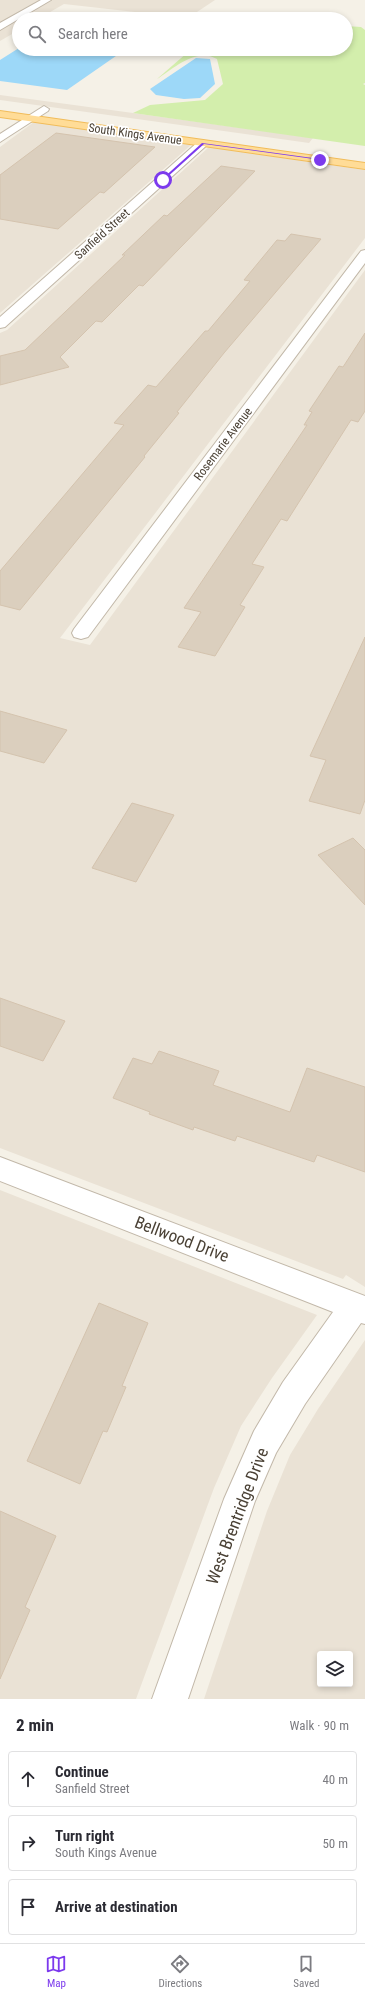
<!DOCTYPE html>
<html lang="en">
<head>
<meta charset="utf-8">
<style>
  :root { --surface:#fff; --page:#f2f2f3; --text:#2b2b33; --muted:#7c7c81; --line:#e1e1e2; --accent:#7c3aed }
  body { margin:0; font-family:"Roboto Condensed",sans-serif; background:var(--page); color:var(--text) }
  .controls { position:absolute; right:12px; bottom:12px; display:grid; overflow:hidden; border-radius:4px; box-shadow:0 2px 6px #0003 }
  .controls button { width:36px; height:36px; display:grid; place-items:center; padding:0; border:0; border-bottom:1px solid var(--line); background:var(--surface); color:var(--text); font:20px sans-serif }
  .stop { position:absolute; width:12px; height:12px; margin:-9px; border:3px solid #7c3aed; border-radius:50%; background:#fff }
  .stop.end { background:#7c3aed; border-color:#fff; box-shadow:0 1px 4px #0008 }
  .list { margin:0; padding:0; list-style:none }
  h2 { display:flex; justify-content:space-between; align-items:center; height:52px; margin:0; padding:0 16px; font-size:17px }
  h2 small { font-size:13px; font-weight:400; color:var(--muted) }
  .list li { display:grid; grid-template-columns:26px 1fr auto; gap:12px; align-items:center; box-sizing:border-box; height:56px; margin:0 8px 8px; padding:0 8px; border:1px solid var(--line); border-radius:4px }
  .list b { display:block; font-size:15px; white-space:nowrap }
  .list p { margin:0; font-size:13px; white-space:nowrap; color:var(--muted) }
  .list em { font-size:13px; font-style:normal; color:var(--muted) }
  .icon { flex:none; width:22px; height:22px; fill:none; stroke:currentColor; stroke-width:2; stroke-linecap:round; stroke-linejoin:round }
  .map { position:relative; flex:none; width:365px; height:1699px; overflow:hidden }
  .search { position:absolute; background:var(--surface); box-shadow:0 2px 6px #0003; left:12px; right:12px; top:12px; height:44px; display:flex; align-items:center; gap:10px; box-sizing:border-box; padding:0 14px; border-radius:22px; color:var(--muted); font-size:15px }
  .sheet { height:244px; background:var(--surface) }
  nav { display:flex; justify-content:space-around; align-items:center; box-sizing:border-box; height:56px; border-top:1px solid var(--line); background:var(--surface); font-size:11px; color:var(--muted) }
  nav a { display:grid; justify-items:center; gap:2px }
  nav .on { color:var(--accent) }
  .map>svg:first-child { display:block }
  .residential { fill:#eae2d5; fill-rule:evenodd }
  .green { fill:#d3eeac }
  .water { fill:#9dd8f8 }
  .building { fill:#dbcfbe; stroke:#d4c3ae }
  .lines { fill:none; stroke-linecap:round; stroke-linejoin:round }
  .minor-casing { stroke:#c2b8a9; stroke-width:2 }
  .major-casing { stroke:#f1bc5a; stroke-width:2 }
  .minor { fill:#fff; fill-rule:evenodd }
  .major { fill:#ffdc97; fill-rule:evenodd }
  .route { fill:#7c3aed }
  .labels { text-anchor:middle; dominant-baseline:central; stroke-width:3.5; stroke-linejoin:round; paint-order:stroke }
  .far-street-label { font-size:12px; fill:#4a4135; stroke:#fff }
  .near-street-label { font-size:17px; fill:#4a4135; stroke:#fff }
</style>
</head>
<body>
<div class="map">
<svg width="365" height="1699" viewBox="0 0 365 1699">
  <rect width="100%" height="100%" fill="#f5f1e7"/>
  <!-- residential -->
  <path class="residential" d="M0 0H215L188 18 64 4 38 19H19V30L0 41Z
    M0 95 133 113 313 138 309 143 0 100Z
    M34 122 191 145 0 313V147Z
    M209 147 365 170V238L60 638 90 645 365 270V1287L346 1275 343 1279 0 1148V333L7 330Z
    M0 1190 317 1315 272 1378 241 1426 214 1488 136 1699H0Z
    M365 1340V1699H204L267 1511 290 1455 318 1409ZM320 1654H350V1684H320Z"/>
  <!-- green -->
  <path class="green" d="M346 26 361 27 365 30V83L363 84 365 85V146L133 113 150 105 205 100 223 84 217 59C196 47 174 68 157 79L188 52 217 49H346Z"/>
  <!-- water -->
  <path class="water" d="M76 12 131 19H65Z
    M19 48V49H126L67 90 0 81V60Z
    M196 58 210 59 215 84 200 98 184 99 156 95 150 89Z"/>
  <!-- building -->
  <path class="building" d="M56 133 155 147 104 193 100 192 58 229 0 219V175Z
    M221 166 255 171 143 286 139 285 102 322 96 321 60 357 69 367 0 385V356L25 350 125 255H122L164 215 167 216Z
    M291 234 321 239 224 353 177 412 179 413 144 456 145 457 20 610 0 605V571L124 425 114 423 148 385 156 387 205 331H208L250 281 244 280 277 240 285 241Z
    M365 333V411L358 422 351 420 287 521 281 519 252 564 264 567 240 605 245 607 215 656 178 647 201 612 184 608 307 425H304L312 412 309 411 339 366 343 367Z
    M365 637V800L360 814 309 801 326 760 310 756Z
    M0 711 67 730 44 763 0 751Z
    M132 803 174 815 136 882 92 868Z
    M353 838 365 850V905L318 855Z
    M0 998 65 1021 43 1061 0 1046Z
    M159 1051 219 1071 213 1085 290 1112 307 1068 365 1087V1172L317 1155 314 1162 237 1136 235 1141 194 1127 193 1130 149 1114 150 1112 113 1098 133 1058 152 1064Z
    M99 1303 148 1323 122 1386 126 1387 107 1432 103 1431 80 1484 27 1461Z
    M0 1511 56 1536 25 1607 30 1610 0 1679Z"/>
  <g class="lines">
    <defs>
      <path id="minor" d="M41 0H51L0 30V23Z
        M44 106 49 109 48 111 0 142V134Z
        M203 140 208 143 207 145 5 327 0 328V317L199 141Z
        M365 250V263L88 637 81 639 74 637 72 633 74 629 361 251Z
        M0 1157 365 1296V1324L361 1323 305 1404 276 1453 255 1501 188 1699H152L224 1499 254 1431 283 1382 333 1312 0 1181Z"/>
      <path id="major" d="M0 111 365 163V169L0 117Z"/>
    </defs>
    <!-- minor casing -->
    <use href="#minor" class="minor-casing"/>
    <!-- major casing -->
    <use href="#major" class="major-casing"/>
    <!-- minor -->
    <use href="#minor" class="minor"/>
    <!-- major -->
    <use href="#major" class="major"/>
  </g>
  <!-- route -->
  <path class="route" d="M202 143 320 159 321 160 204 144 164 180H161Z"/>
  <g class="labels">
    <!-- far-street labels -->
    <g class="far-street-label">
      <text transform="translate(135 134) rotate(8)">South Kings Avenue</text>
      <text transform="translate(102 234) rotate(-42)">Sanfield Street</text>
      <text transform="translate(223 444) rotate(-53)">Rosemarie Avenue</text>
    </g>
    <!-- near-street labels -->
    <g class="near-street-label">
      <text transform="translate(182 1239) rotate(21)">Bellwood Drive</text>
      <text transform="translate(237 1516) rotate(-69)">West Brentridge Drive</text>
    </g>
  </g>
</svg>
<div class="controls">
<button><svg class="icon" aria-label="layers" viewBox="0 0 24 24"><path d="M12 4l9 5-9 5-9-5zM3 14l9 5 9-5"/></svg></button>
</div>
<div class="stop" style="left:163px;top:180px"></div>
<div class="stop end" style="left:320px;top:160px"></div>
<div class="search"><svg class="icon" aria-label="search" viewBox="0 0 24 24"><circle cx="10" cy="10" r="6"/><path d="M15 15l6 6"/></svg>Search here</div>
</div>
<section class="sheet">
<h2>2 min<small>Walk · 90 m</small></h2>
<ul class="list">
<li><svg class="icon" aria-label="ahead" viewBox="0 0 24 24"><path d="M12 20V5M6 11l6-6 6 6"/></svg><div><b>Continue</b><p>Sanfield Street</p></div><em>40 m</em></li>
<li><svg class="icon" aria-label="right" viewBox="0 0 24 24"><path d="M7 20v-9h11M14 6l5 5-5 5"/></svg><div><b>Turn right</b><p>South Kings Avenue</p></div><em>50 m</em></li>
<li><svg class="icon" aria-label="arrive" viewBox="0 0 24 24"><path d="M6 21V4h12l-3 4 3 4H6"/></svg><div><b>Arrive at destination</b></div></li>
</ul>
</section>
<nav>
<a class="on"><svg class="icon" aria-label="map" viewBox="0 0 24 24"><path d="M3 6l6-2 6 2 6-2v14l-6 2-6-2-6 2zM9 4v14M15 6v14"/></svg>Map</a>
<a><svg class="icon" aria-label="directions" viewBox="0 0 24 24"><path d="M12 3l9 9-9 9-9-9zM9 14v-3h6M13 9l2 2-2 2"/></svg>Directions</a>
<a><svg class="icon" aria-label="saved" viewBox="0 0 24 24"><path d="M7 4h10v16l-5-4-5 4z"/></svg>Saved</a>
</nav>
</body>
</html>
